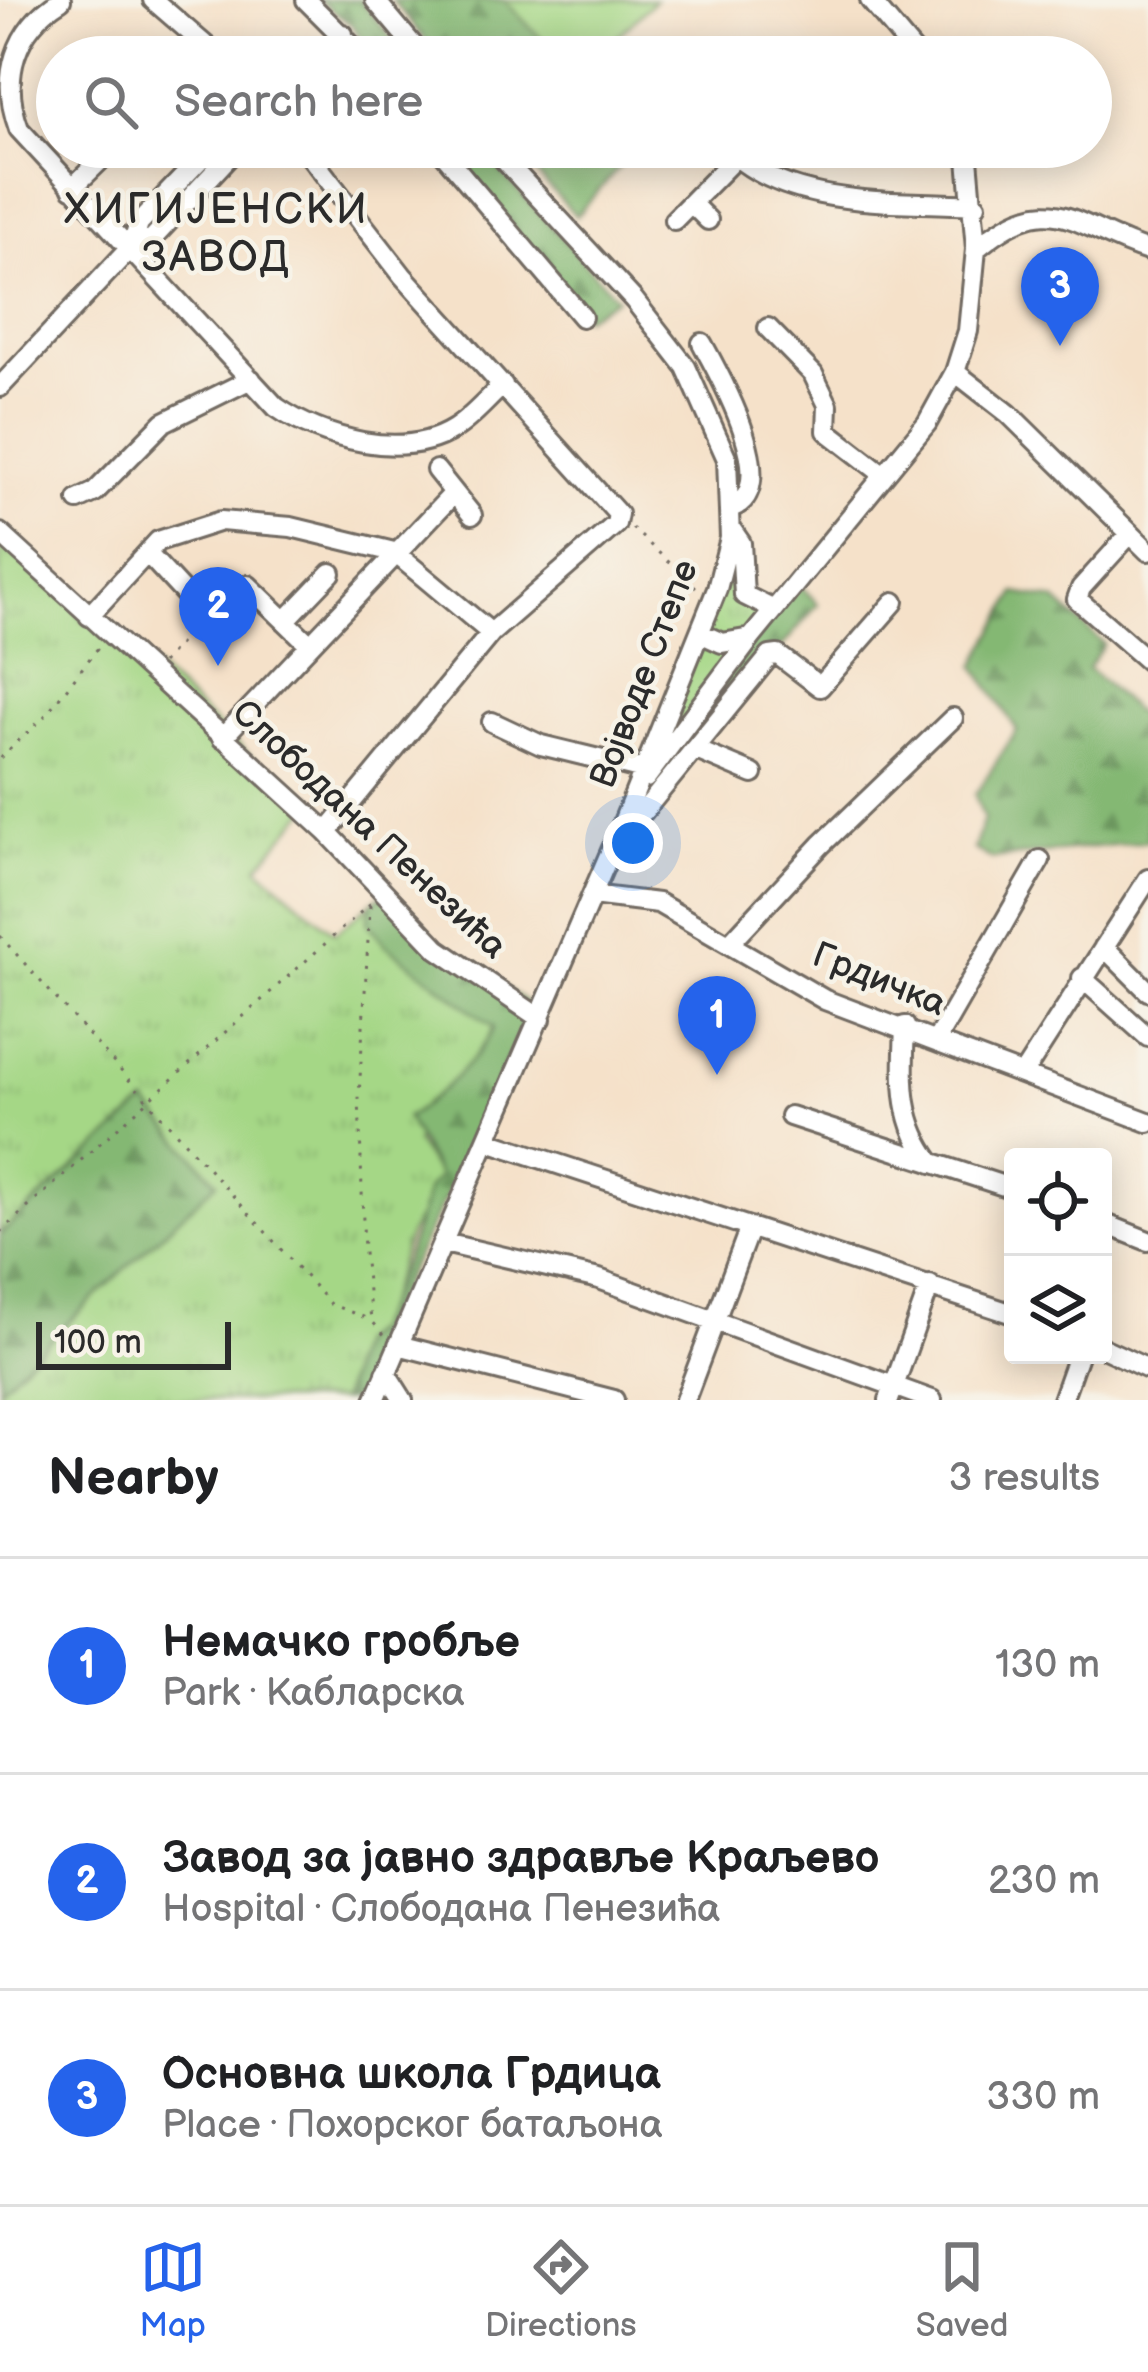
<!DOCTYPE html>
<html lang="en">
<head>
<meta charset="utf-8">
<style>
  :root { --surface:#fff; --page:#f2f2f2; --text:#202124; --muted:#757577; --line:#e0e0e0; --accent:#2563eb }
  body { margin:0; font-family:"Balsamiq Sans",sans-serif; background:var(--page); color:var(--text) }
  .controls { position:absolute; right:36px; bottom:36px; display:grid; overflow:hidden; border-radius:12px; box-shadow:0 6px 30px #0003 }
  .controls button { width:108px; height:108px; display:grid; place-items:center; padding:0; border:0; border-bottom:3px solid var(--line); background:var(--surface); color:var(--text); font:60px sans-serif }
  .scale { position:absolute; left:36px; bottom:30px; width:195px; box-sizing:border-box; padding-left:12px; border:6px solid #2b2b2b; border-top:0; font-size:33px; line-height:42px; white-space:nowrap; color:#2b2b2b; -webkit-text-stroke:9px #f7f3e8; paint-order:stroke }
  .you { position:absolute; left:633px; top:843px; width:42px; height:42px; margin:-30px; border:9px solid #fff; border-radius:50%; background:#1a73e8; box-shadow:0 0 0 18px #1a73e833 }
  .badge { display:grid; place-items:center; width:78px; height:78px; border-radius:50%; background:var(--accent); color:#fff; font-size:39px; font-weight:700 }
  .pin { position:absolute; translate:-50% -99px; filter:drop-shadow(0 3px 6px #0008) }
  .pin::after { content:''; position:absolute; top:63px; width:42px; height:36px; background:inherit; clip-path:polygon(0 0,100% 0,50% 100%) }
  .list { margin:0; padding:0; list-style:none }
  h2 { display:flex; justify-content:space-between; align-items:center; height:156px; margin:0; padding:0 48px; font-size:51px }
  h2 small { font-size:39px; font-weight:400; color:var(--muted) }
  .list li { display:grid; grid-template-columns:78px 1fr auto; gap:36px; align-items:center; box-sizing:border-box; height:216px; padding:0 48px; border-top:3px solid var(--line) }
  .list b { display:block; font-size:45px; white-space:nowrap }
  .list p { margin:0; font-size:39px; white-space:nowrap; color:var(--muted) }
  .list em { font-size:39px; font-style:normal; color:var(--muted) }
  .icon { flex:none; width:66px; height:66px; fill:none; stroke:currentColor; stroke-width:2; stroke-linecap:round; stroke-linejoin:round }
  .map { position:relative; flex:none; width:1148px; height:1400px; overflow:hidden }
  .search { position:absolute; background:var(--surface); box-shadow:0 6px 30px #0003; left:36px; right:36px; top:36px; height:132px; display:flex; align-items:center; gap:30px; box-sizing:border-box; padding:0 42px; border-radius:66px; color:var(--muted); font-size:45px }
  .sheet { height:804px; background:var(--surface) }
  nav { display:flex; justify-content:space-around; align-items:center; box-sizing:border-box; height:168px; border-top:3px solid var(--line); background:var(--surface); font-size:33px; color:var(--muted) }
  nav a { display:grid; justify-items:center; gap:6px }
  nav .on { color:var(--accent) }
  .map>svg:first-child { display:block }
  .grass { fill:url(#grass-tufts); stroke:#688158; stroke-width:3 }
  .forest { fill:url(#forest-firs); stroke:#58724f; stroke-width:3 }
  .garden { fill:#a5d786; stroke:#688158; stroke-width:3 }
  .lines { fill:none; stroke-linecap:round; stroke-linejoin:round }
  .minor-casing { stroke:#726b62; stroke-width:24 }
  .path { stroke:#726b62; stroke-width:3; stroke-dasharray:3 9; stroke-linecap:butt }
  .minor { stroke:#fff; stroke-width:18 }
  .labels { text-anchor:middle; dominant-baseline:central; stroke-width:9; stroke-linejoin:round; paint-order:stroke }
  .street-label { font-size:36px; fill:#2b2b2b; stroke:#f7f3e8 }
  .quarter-label { font-size:42px; letter-spacing:3px; fill:#2b2b2b; stroke:#f7f3e8 }
</style>
</head>
<body>
<div class="map">
<svg width="1148" height="1400" viewBox="0 0 1148 1400">
  <defs>
    <pattern id="grass-tufts" width="24" height="20" patternUnits="userSpaceOnUse" patternTransform="scale(3)"><rect width="24" height="20" fill="#a5d786"/><path d="M3 7l-1-3M5 7V3M7 7l1-3M15 17l-1-3M17 17v-4M19 17l1-3" fill="none" stroke="#8eb974"/></pattern>
    <pattern id="forest-firs" width="22" height="20" patternUnits="userSpaceOnUse" patternTransform="scale(3)"><rect width="22" height="20" fill="#84b873"/><path d="M5 1l3.5 6h-7zM16 11l3.5 6h-7z" fill="#6c965f"/></pattern>
  </defs>
  <rect width="100%" height="100%" fill="#f7f3e8"/>
  <filter id="ink" filterUnits="userSpaceOnUse"><feTurbulence type="fractalNoise" baseFrequency=".00833" numOctaves="2"/><feDisplacementMap in="SourceGraphic" scale="24" xChannelSelector="R" yChannelSelector="G"/><feConvolveMatrix kernelMatrix="1 2 1 2 8 2 1 2 1" color-interpolation-filters="sRGB"/></filter>
  <filter id="wash" filterUnits="userSpaceOnUse"><feTurbulence type="fractalNoise" baseFrequency=".004" numOctaves="4" result="noise"/><feDisplacementMap in="SourceGraphic" scale="48" xChannelSelector="R" yChannelSelector="G"/><feGaussianBlur stdDeviation="2.7" result="paint"/><feColorMatrix in="noise" values="0 0 0 0 0 0 0 0 0 0 0 0 0 0 0 0 0 1.4 0 .05"/><feComposite in="paint" operator="in"/></filter>
  <g filter="url(#wash)">
    <rect width="100%" height="100%" fill="#f5e1c9"/>
    <!-- grass -->
    <path class="grass" d="M0 526 308 808 258 867 335 933 371 903 368 923 386 945 493 1026 490 1040 449 1087 425 1103 416 1143 439 1177C432 1196 424 1210 413 1227 397 1253 389 1332 357 1343L341 1400H0V1387L145 1104 0 1234Z
      M731 529 741 589 774 610 658 765Z"/>
    <!-- forest -->
    <path class="forest" d="M318 0H360L407 57H373L352 25Z
      M392 0H504L559 57H440Z
      M438 147H478L617 298 584 317Z
      M512 147H637L576 216Z
      M797 582 818 604 644 811 637 787Z
      M1016 593 1055 600 1104 644 1088 668 1139 715 1148 714V841L992 859 974 849 984 819 975 795 1017 730 975 666Z
      M386 892 441 945 531 1005 468 1152 380 1330 379 1347 357 1400H341C348 1382 350 1362 357 1345 361 1334 368 1339 374 1327 398 1283 416 1233 428 1188L439 1177 406 1117C427 1109 489 1047 493 1027L386 945 368 923 371 903Z
      M146 1103 217 1182 0 1387V1235Z"/>
    <!-- garden -->
    <path class="garden" d="M504 0H655L596 57H559Z"/>
  </g>
  <g filter="url(#ink)">
    <g class="lines">
      <defs>
        <path id="minor" d="M61 0C14 29 0 78 19 129L276 407C322 439 403 461 454 429 472 418 487 399 503 385
          M153 0 219 57
          M306 0 363 57
          M375 0 423 57
          M870 0 918 57
          M320 57 343 34
          M303 147 403 276 618 514 616 524 491 633 327 832
          M438 147 582 317
          M726 147C787 210 894 200 976 205
          M72 188 114 147
          M691 203 708 220
          M674 220 736 157
          M132 246 139 223 212 147
          M976 249C1053 183 1072 227 1148 251
          M768 328 813 374 828 405 827 431 884 475
          M702 343C719 374 784 488 731 508
          M955 372 1009 414 1148 551
          M0 387 132 246 153 238 238 147
          M436 470 472 515
          M78 500 95 492 164 422 251 379
          M732 530 741 543 744 595 774 610
          M0 533 327 832 438 949 541 1019
          M1130 534 1081 588 1077 599 1148 661
          M147 553 185 594
          M248 585 309 644
          M89 616 158 541 221 521 291 527 394 552 491 633
          M285 621 331 573
          M700 633 722 643 751 638
          M492 722 541 745 644 770
          M222 738 454 493
          M694 749 753 774
          M646 778 751 638 927 423 955 372 968 331 976 249 967 147
          M622 829 644 811 770 656 778 655 820 687 894 602
          M592 895 658 903 825 1000 1148 1122
          M731 942 821 845 953 718
          M1104 947 1148 991
          M1082 978 1148 1037
          M905 1026C903 1079 899 1120 932 1163
          M937 1039 1040 860
          M1023 1074 1148 879
          M790 1116 1013 1189
          M488 1141 1013 1314
          M1103 1223 1148 1241
          M444 1243 599 1279 932 1400
          M398 1345 614 1400
          M1103 1348 1148 1369
          M386 1373 403 1400
          M375 1400 619 832 717 589 730 538 727 459 686 367 634 300 492 147
          M685 1400 750 1227
          M889 1400 930 1285
          M1062 1400 1078 1355"/>
      </defs>
      <!-- minor casing -->
      <use href="#minor" class="minor-casing"/>
      <!-- path -->
      <path class="path" d="M632 528 698 589
        M162 663 208 612
        M0 758 44 717 98 648
        M370 905 359 1096 364 1253 371 1320 387 1338
        M0 936 330 1304 371 1320
        M0 1232 371 903"/>
      <!-- minor -->
      <use href="#minor" class="minor"/>
    </g>
  </g>
  <g class="labels">
    <!-- street labels -->
    <g class="street-label">
      <text transform="translate(645 674) rotate(-69)">Војводе Степе</text>
      <text transform="translate(369 830) rotate(43)">Слободана Пенезића</text>
      <text transform="translate(879 980) rotate(22)">Грдичка</text>
    </g>
    <!-- quarter labels -->
    <g class="quarter-label">
      <text x="217" y="210">ХИГИЈЕНСКИ<tspan x="217" dy="48">ЗАВОД</tspan></text>
    </g>
  </g>
</svg>
<div class="controls">
<button><svg class="icon" aria-label="locate" viewBox="0 0 24 24"><circle cx="12" cy="12" r="6"/><path d="M12 2v4M12 18v4M2 12h4M18 12h4"/></svg></button>
<button><svg class="icon" aria-label="layers" viewBox="0 0 24 24"><path d="M12 4l9 5-9 5-9-5zM3 14l9 5 9-5"/></svg></button>
</div>
<div class="scale">100 m</div>
<div class="you"></div>
<div class="pin badge" style="left:717px;top:1075px">1</div>
<div class="pin badge" style="left:218px;top:666px">2</div>
<div class="pin badge" style="left:1060px;top:346px">3</div>
<div class="search"><svg class="icon" aria-label="search" viewBox="0 0 24 24"><circle cx="10" cy="10" r="6"/><path d="M15 15l6 6"/></svg>Search here</div>
</div>
<section class="sheet">
<h2>Nearby<small>3 results</small></h2>
<ul class="list">
<li><span class="badge">1</span><div><b>Немачко гробље</b><p>Park · Кабларска</p></div><em>130 m</em></li>
<li><span class="badge">2</span><div><b>Завод за јавно здравље Краљево</b><p>Hospital · Слободана Пенезића</p></div><em>230 m</em></li>
<li><span class="badge">3</span><div><b>Основна школа Грдица</b><p>Place · Похорског батаљона</p></div><em>330 m</em></li>
</ul>
</section>
<nav>
<a class="on"><svg class="icon" aria-label="map" viewBox="0 0 24 24"><path d="M3 6l6-2 6 2 6-2v14l-6 2-6-2-6 2zM9 4v14M15 6v14"/></svg>Map</a>
<a><svg class="icon" aria-label="directions" viewBox="0 0 24 24"><path d="M12 3l9 9-9 9-9-9zM9 14v-3h6M13 9l2 2-2 2"/></svg>Directions</a>
<a><svg class="icon" aria-label="saved" viewBox="0 0 24 24"><path d="M7 4h10v16l-5-4-5 4z"/></svg>Saved</a>
</nav>
</body>
</html>
